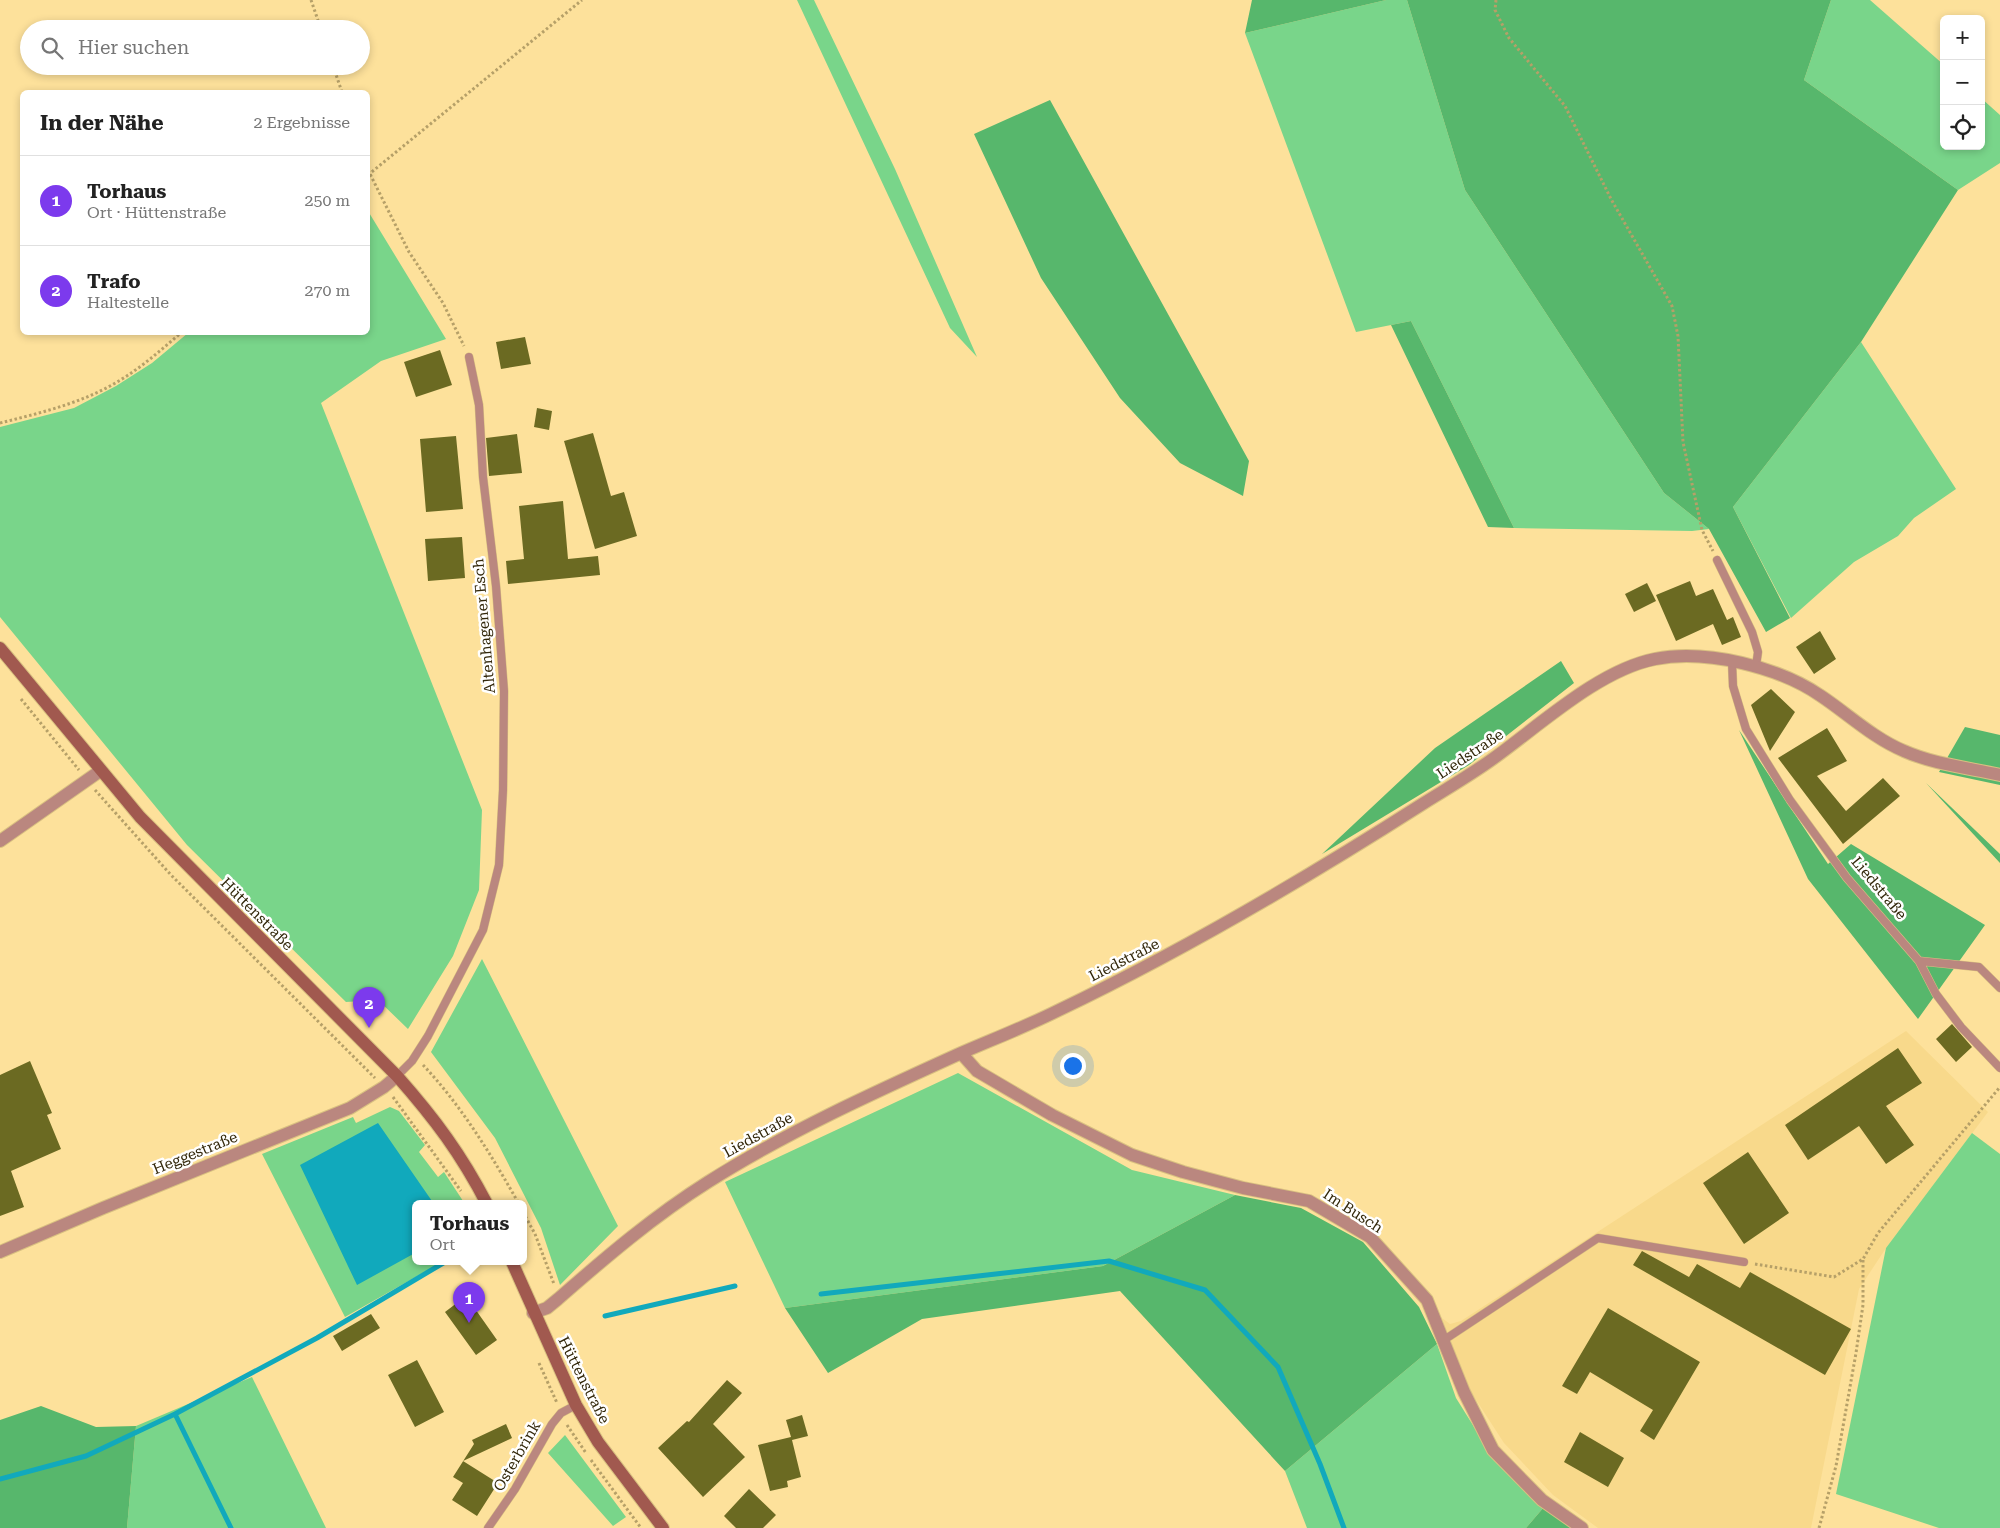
<!DOCTYPE html>
<html lang="de">
<head>
<meta charset="utf-8">
<style>
  :root { --surface:#fff; --page:#f6f6f6; --text:#222; --muted:#767676; --line:#e0e0e0; --accent:#7c3aed }
  body { margin:0; font-family:"Roboto Serif",serif; background:var(--page); color:var(--text) }
  .controls { position:absolute; right:15px; top:15px; display:grid; overflow:hidden; border-radius:8px; box-shadow:0 2px 8px #0003 }
  .controls button { width:45px; height:45px; display:grid; place-items:center; padding:0; border:0; border-bottom:1px solid var(--line); background:var(--surface); color:var(--text); font:25px sans-serif }
  .you { position:absolute; left:1072px; top:1065px; width:18px; height:18px; margin:-12px; border:4px solid #fff; border-radius:50%; background:#1a73e8; box-shadow:0 0 0 8px #1a73e833 }
  .badge { display:grid; place-items:center; width:32px; height:32px; border-radius:50%; background:var(--accent); color:#fff; font-size:16px; font-weight:700 }
  .pin { position:absolute; translate:-50% -41px; filter:drop-shadow(0 1px 2px #0008) }
  .pin::after { content:''; position:absolute; top:26px; width:18px; height:15px; background:inherit; clip-path:polygon(0 0,100% 0,50% 100%) }
  .popup { position:absolute; left:412px; top:1200px; width:115px; height:65px; box-sizing:border-box; display:grid; place-content:center; border-radius:8px; background:var(--surface); filter:drop-shadow(0 1px 4px #0005); font-size:16px; white-space:nowrap; color:var(--muted) }
  .popup b { font-size:19px; color:var(--text) }
  .popup::after { content:''; position:absolute; left:50%; top:100%; margin-left:-10px; border:10px solid transparent; border-top-color:var(--surface) }
  .list { margin:0; padding:0; list-style:none }
  h2 { display:flex; justify-content:space-between; align-items:center; height:65px; margin:0; padding:0 20px; font-size:21px }
  h2 small { font-size:16px; font-weight:400; color:var(--muted) }
  .list li { display:grid; grid-template-columns:32px 1fr auto; gap:15px; align-items:center; box-sizing:border-box; height:90px; padding:0 20px; border-top:1px solid var(--line) }
  .list b { display:block; font-size:19px; white-space:nowrap }
  .list p { margin:0; font-size:16px; white-space:nowrap; color:var(--muted) }
  .list em { font-size:16px; font-style:normal; color:var(--muted) }
  .icon { flex:none; width:28px; height:28px; fill:none; stroke:currentColor; stroke-width:2; stroke-linecap:round; stroke-linejoin:round }
  .map { position:relative; flex:none; width:2000px; height:1528px; overflow:hidden }
  .search { position:absolute; background:var(--surface); box-shadow:0 2px 8px #0003; left:20px; top:20px; width:350px; height:55px; display:flex; align-items:center; gap:12px; box-sizing:border-box; padding:0 18px; border-radius:28px; color:var(--muted); font-size:19px }
  .panel { position:absolute; background:var(--surface); box-shadow:0 2px 8px #0003; left:20px; top:90px; width:350px; height:245px; border-radius:8px }
  .map>svg:first-child { display:block }
  .built { fill:#f8d98b }
  .green { fill:#79d58a }
  .forest { fill:#57b76c }
  .water { fill:#11a9bc }
  .lines { fill:none; stroke-linecap:round; stroke-linejoin:round }
  .stream { stroke:#11a9bc; stroke-width:5 }
  .building { fill:#6b6a22 }
  .lane-casing { stroke:#d9c081; stroke-width:9 }
  .street-casing { stroke:#d9c081; stroke-width:14 }
  .secondary-casing { stroke:#d9c081; stroke-width:14 }
  .path { stroke:#b6a068; stroke-width:3; stroke-dasharray:2.5 2.5; stroke-linecap:butt }
  .lane { stroke:#ba877f; stroke-width:8 }
  .street { stroke:#ba877f; stroke-width:12 }
  .secondary { stroke:#a1594f; stroke-width:12 }
  .labels { text-anchor:middle; dominant-baseline:central; stroke-width:5; stroke-linejoin:round; paint-order:stroke }
  .street-label { font-size:15px; fill:#33280b; stroke:#fff }
</style>
</head>
<body>
<div class="map">
<svg width="2000" height="1528" viewBox="0 0 2000 1528">
  <rect width="100%" height="100%" fill="#fde19b"/>
  <!-- built -->
  <path class="built" d="M1906 1031 1988 1112 1886 1248 1859 1289 1811 1528H1598L1553 1495 1504 1443 1469 1389 1442 1318 1450 1324 1461 1321Z"/>
  <!-- green -->
  <path class="green" d="M797 0H814L895 169 977 357 950 328Z
    M1386 0H1407L1465 190 1664 493 1709 529 1692 531 1514 528 1411 321 1356 332 1245 33Z
    M1831 0H1870L1944 65V146H1981V98L2000 115V163L1958 190 1804 80Z
    M368 211 446 339 381 361 321 403 482 810 479 890 453 956 408 1029 378 1000 346 1002 187 845 0 617V427L74 408 116 386 152 363 188 333 368 332Z
    M1861 342 1956 489 1914 518 1898 536 1854 562 1791 618 1733 507Z
    M482 959 618 1226 560 1285 541 1228 495 1138 431 1052Z
    M958 1073 1132 1170 1235 1195 1103 1266 785 1308 725 1182Z
    M390 1107 399 1111 425 1145 419 1152 438 1177 444 1172 465 1204H415V1262H442L345 1317 262 1154 353 1117 356 1123Z
    M1972 1133 2000 1154V1528H1939L1836 1494 1886 1248Z
    M1437 1344 1456 1398 1491 1454 1544 1507 1526 1528H1307L1285 1471Z
    M252 1377 326 1528H127L136 1426Z
    M565 1435 626 1517 613 1526 548 1453Z"/>
  <!-- forest -->
  <path class="forest" d="M1252 0H1386L1245 33Z
    M1407 0H1831L1804 80 1958 190 1861 342 1733 507 1790 618 1766 632 1709 529 1664 493 1465 190Z
    M1050 100 1249 461 1243 496 1180 463 1120 398 1041 278 974 134Z
    M1411 321 1514 528 1488 527 1391 325Z
    M1561 661 1574 683 1469 765 1322 854 1435 748Z
    M1965 727 2000 735V785L1939 772Z
    M1739 730 1828 864 1851 844 1985 925 1918 1019 1808 879Z
    M1926 783 2000 854V863Z
    M1235 1195 1301 1208 1363 1242 1419 1307 1437 1344 1285 1471 1120 1291 922 1319 828 1373 785 1308 1103 1266Z
    M41 1406 96 1427 136 1426 127 1528H0V1420Z
    M1544 1507 1574 1528H1526Z"/>
  <!-- water -->
  <path class="water" d="M378 1123 434 1204H415V1253L357 1285 300 1165Z"/>
  <g class="lines">
    <!-- stream -->
    <path class="stream" d="M821 1294 1109 1261 1205 1290 1278 1367 1320 1464 1344 1528
      M605 1316 735 1286
      M175 1414 231 1528
      M0 1479 86 1456 175 1414 317 1338 445 1262"/>
  </g>
  <!-- building -->
  <path class="building" d="M525 337 531 364 501 369 496 342Z
    M440 350 452 385 416 397 404 362Z
    M537 408 552 411 549 430 534 427Z
    M593 433 611 496 624 492 637 536 595 549 564 441Z
    M517 434 522 473 489 476 486 438Z
    M456 436 463 509 426 512 420 439Z
    M563 501 568 559 598 556 600 575 508 584 506 561 524 559 519 506Z
    M462 537 465 578 428 581 425 539Z
    M1690 581 1696 596 1713 589 1727 620 1733 617 1741 637 1722 645 1713 624 1676 641 1656 595Z
    M1647 583 1656 601 1634 612 1625 594Z
    M1820 631 1836 659 1814 674 1796 647Z
    M1771 689 1795 712 1770 751 1751 705Z
    M1827 728 1847 761 1817 776 1846 811 1883 778 1900 796 1843 844 1778 758Z
    M1952 1024 1972 1047 1956 1062 1936 1039Z
    M1898 1048 1922 1083 1886 1106 1914 1145 1886 1164 1859 1126 1808 1160 1785 1125Z
    M30 1061 52 1113 47 1115 61 1149 11 1171 24 1207 0 1216V1075Z
    M1748 1152 1789 1213 1744 1244 1703 1183Z
    M1642 1251 1689 1277 1697 1264 1740 1288 1750 1272 1851 1329 1825 1375 1633 1265Z
    M466 1296 497 1340 476 1355 445 1312Z
    M1608 1308 1700 1362 1654 1440 1640 1431 1653 1410 1590 1372 1577 1394 1562 1386Z
    M371 1314 380 1328 342 1351 333 1336Z
    M417 1360 444 1412 415 1427 388 1375Z
    M727 1380 742 1393 713 1424 745 1457 703 1497 658 1448 687 1421 689 1422Z
    M802 1415 808 1436 792 1440 801 1477 787 1481 788 1487 770 1491 758 1445 791 1437 786 1420Z
    M506 1424 512 1438 463 1461 498 1483 477 1516 452 1500 463 1483 453 1477 474 1444 472 1440Z
    M1580 1432 1624 1458 1608 1487 1564 1462Z
    M749 1489 776 1515 763 1528H736L724 1516Z"/>
  <g class="lines">
    <defs>
      <path id="lane" d="M1717 560 1752 632 1758 652 1756 666
        M1732 662 1733 686 1746 729 1790 800 1847 878 1919 961 1936 994 1961 1027 2000 1068
        M1919 961 1979 967 2000 988
        M397 1076 412 1061 428 1036 483 930 499 865 503 790 504 691 496 586 483 477 479 405 469 357
        M1444 1340 1598 1238 1744 1262
        M488 1528 515 1489 552 1424 561 1413 576 1405"/>
      <path id="street" d="M0 841 100 771
        M961 1053 977 1071 1052 1115 1132 1155 1183 1172 1243 1188 1309 1201 1370 1237 1427 1300 1464 1392 1493 1450 1542 1500 1582 1528
        M0 1252 103 1208 350 1108 384 1087 397 1076
        M533 1313 547 1308 558 1299C606 1257 654 1216 708 1182 787 1132 873 1093 959 1054 991 1040 1025 1027 1057 1011 1185 950 1305 879 1424 803 1448 788 1472 774 1494 758 1540 725 1599 670 1655 659 1706 649 1779 667 1821 696 1848 714 1873 738 1904 751 1933 764 1969 768 2000 775"/>
      <path id="secondary" d="M0 648 140 817 397 1076C435 1119 461 1154 487 1204
        M512 1262 576 1405 598 1442 663 1528"/>
    </defs>
    <!-- lane casing -->
    <use href="#lane" class="lane-casing"/>
    <!-- street casing -->
    <use href="#street" class="street-casing"/>
    <!-- secondary casing -->
    <use href="#secondary" class="secondary-casing"/>
    <!-- path -->
    <path class="path" d="M311 0 321 29
      M1496 0 1495 10 1509 38 1565 106 1611 199 1672 306 1678 336 1683 442 1702 530 1713 551
      M333 66 342 92
      M368 170 409 252 443 303 464 346
      M368 175 582 0
      M0 423C40 413 82 403 117 382 141 368 161 350 182 332
      M21 699 79 770
      M95 790 171 875 375 1078
      M423 1065C461 1105 492 1156 519 1204
      M393 1097 461 1191
      M523 1212 535 1234 554 1284
      M1755 1264 1834 1277 1863 1259 1878 1233 2000 1087
      M539 1363 557 1403
      M567 1425 586 1453
      M591 1460 641 1528
      M1819 1528 1836 1466 1856 1353 1863 1305V1260"/>
    <!-- lane -->
    <use href="#lane" class="lane"/>
    <!-- street -->
    <use href="#street" class="street"/>
    <!-- secondary -->
    <use href="#secondary" class="secondary"/>
  </g>
  <g class="labels">
    <!-- street labels -->
    <g class="street-label">
      <text transform="translate(484 626) rotate(-95)">Altenhagener Esch</text>
      <text transform="translate(1470 754) rotate(-34)">Liedstraße</text>
      <text transform="translate(1879 888) rotate(50)">Liedstraße</text>
      <text transform="translate(257 914) rotate(45)">Hüttenstraße</text>
      <text transform="translate(1124 960) rotate(-27)">Liedstraße</text>
      <text transform="translate(758 1135) rotate(-29)">Liedstraße</text>
      <text transform="translate(195 1153) rotate(-22)">Heggestraße</text>
      <text transform="translate(1353 1211) rotate(33)">Im Busch</text>
      <text transform="translate(584 1380) rotate(63)">Hüttenstraße</text>
      <text transform="translate(517 1456) rotate(-60)">Osterbrink</text>
    </g>
  </g>
</svg>
<div class="controls">
<button>+</button>
<button>−</button>
<button><svg class="icon" aria-label="locate" viewBox="0 0 24 24"><circle cx="12" cy="12" r="6"/><path d="M12 2v4M12 18v4M2 12h4M18 12h4"/></svg></button>
</div>
<div class="you"></div>
<div class="pin badge" style="left:469px;top:1323px">1</div>
<div class="popup"><b>Torhaus</b>Ort</div>
<div class="pin badge" style="left:369px;top:1028px">2</div>
<div class="search"><svg class="icon" aria-label="search" viewBox="0 0 24 24"><circle cx="10" cy="10" r="6"/><path d="M15 15l6 6"/></svg>Hier suchen</div>
<section class="panel">
<h2>In der Nähe<small>2 Ergebnisse</small></h2>
<ul class="list">
<li><span class="badge">1</span><div><b>Torhaus</b><p>Ort · Hüttenstraße</p></div><em>250 m</em></li>
<li><span class="badge">2</span><div><b>Trafo</b><p>Haltestelle</p></div><em>270 m</em></li>
</ul>
</section>
</div>
</body>
</html>
